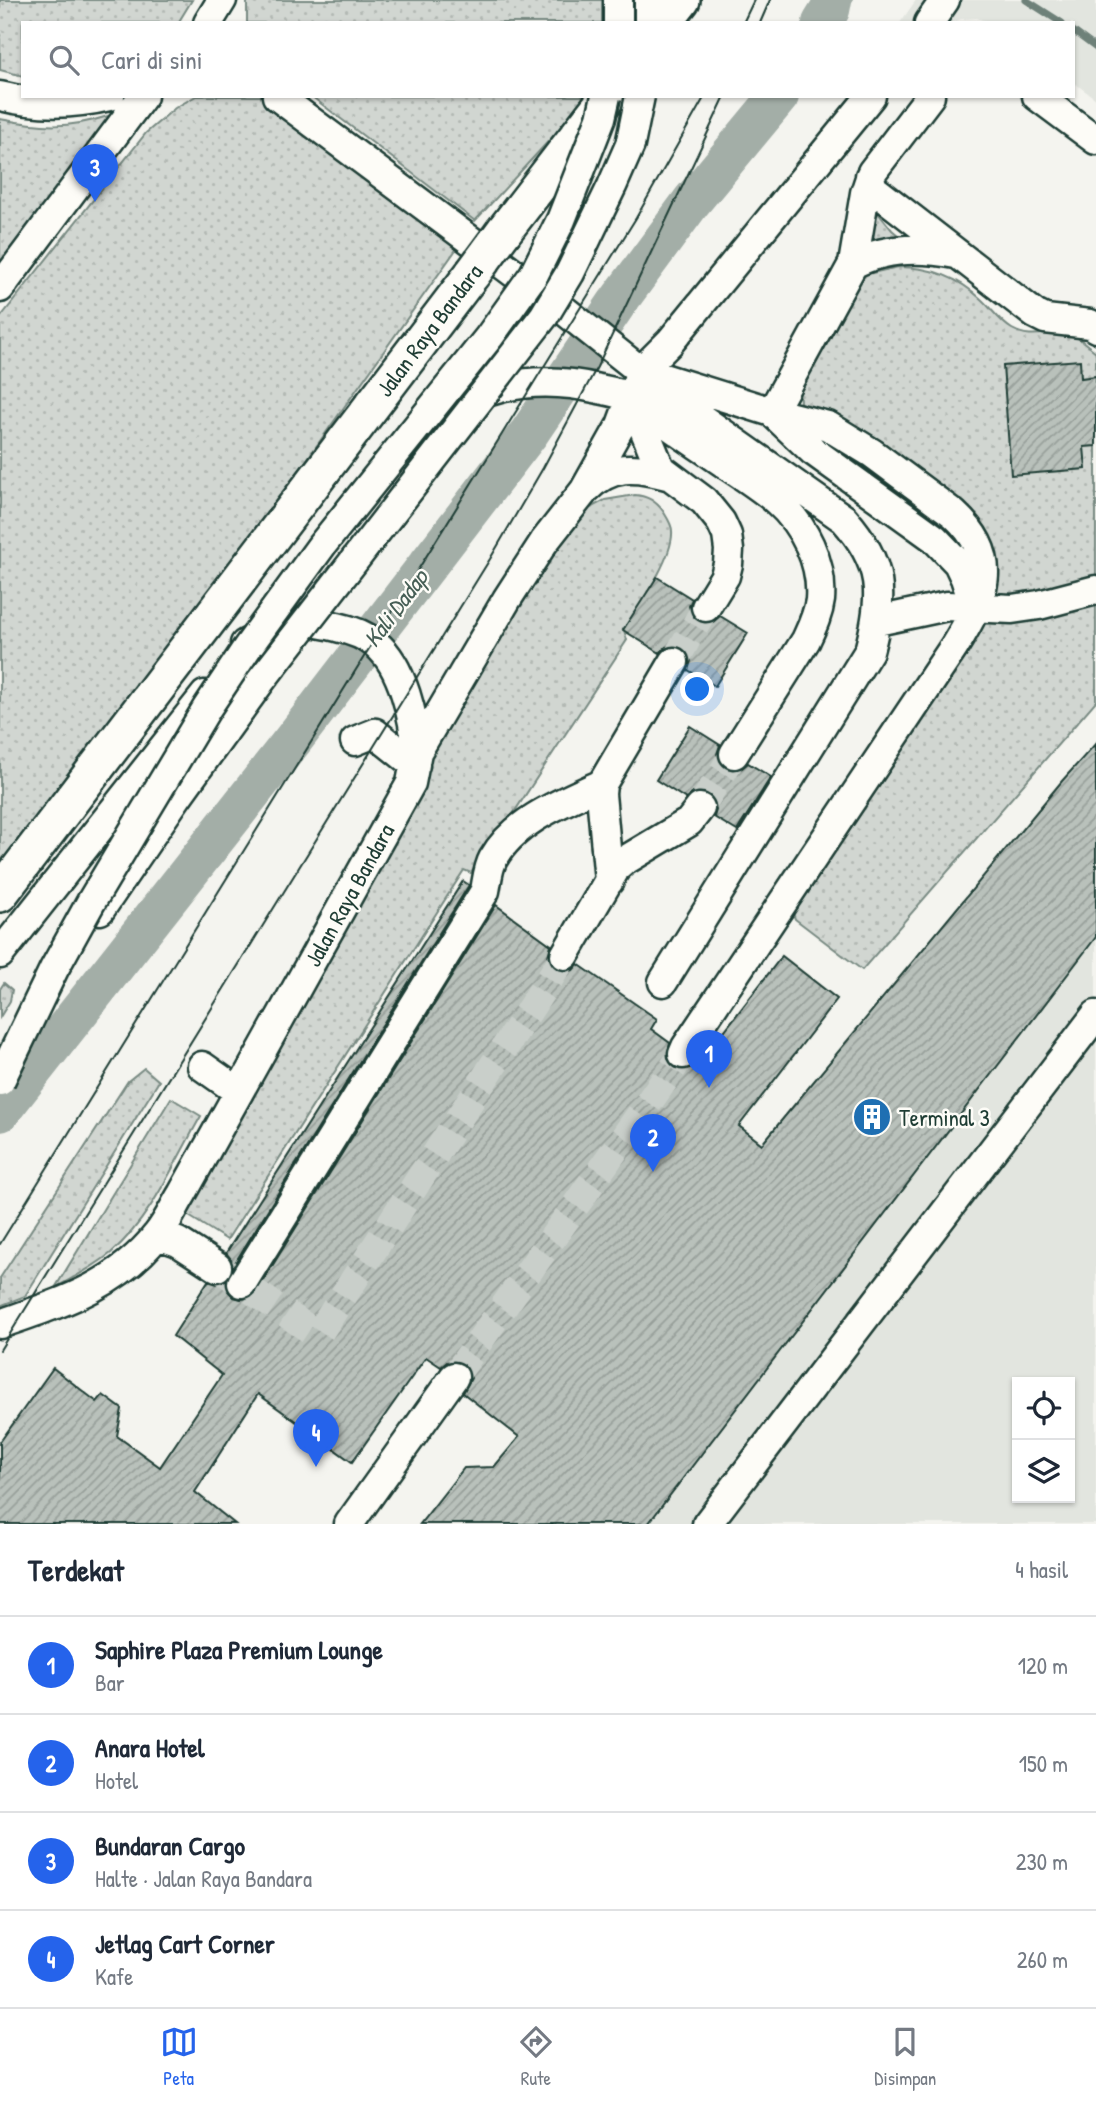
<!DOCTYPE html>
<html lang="id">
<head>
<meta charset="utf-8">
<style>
  :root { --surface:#fff; --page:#f2f2f3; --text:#1f2937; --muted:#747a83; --line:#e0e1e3; --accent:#2563eb }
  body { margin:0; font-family:"Patrick Hand",sans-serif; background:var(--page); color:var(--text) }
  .controls { position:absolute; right:21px; bottom:21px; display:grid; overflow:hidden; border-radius:0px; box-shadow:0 2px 5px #0004 }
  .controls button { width:63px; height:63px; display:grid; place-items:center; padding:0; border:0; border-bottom:2px solid var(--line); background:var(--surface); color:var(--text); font:35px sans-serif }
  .you { position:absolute; left:698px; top:690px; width:24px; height:24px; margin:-18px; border:5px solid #fff; border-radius:50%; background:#1a73e8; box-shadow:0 0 0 10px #1a73e833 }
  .badge { display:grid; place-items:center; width:46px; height:46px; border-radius:50%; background:var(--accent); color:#fff; font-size:23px; font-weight:700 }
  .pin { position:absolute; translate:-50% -58px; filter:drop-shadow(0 2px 4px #0008) }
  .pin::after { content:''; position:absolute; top:37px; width:24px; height:21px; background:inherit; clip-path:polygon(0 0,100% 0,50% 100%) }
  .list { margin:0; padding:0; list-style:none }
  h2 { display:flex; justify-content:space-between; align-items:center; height:91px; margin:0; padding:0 28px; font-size:30px }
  h2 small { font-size:23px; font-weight:400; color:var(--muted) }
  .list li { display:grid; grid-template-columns:46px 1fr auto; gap:21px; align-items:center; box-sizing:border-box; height:98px; padding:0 28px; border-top:2px solid var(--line) }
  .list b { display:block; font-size:26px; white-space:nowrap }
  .list p { margin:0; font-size:23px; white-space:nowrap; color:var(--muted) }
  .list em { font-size:23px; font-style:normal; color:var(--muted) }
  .icon { flex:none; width:38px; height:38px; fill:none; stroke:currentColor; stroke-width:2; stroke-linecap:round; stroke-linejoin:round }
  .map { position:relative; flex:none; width:1096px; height:1524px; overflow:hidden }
  .search { position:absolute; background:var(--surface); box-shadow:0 2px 5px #0004; left:21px; right:21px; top:21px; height:77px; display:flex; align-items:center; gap:18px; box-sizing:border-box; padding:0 24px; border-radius:0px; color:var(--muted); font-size:26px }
  .sheet { height:483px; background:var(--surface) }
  nav { display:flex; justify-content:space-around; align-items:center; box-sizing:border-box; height:98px; border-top:2px solid var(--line); background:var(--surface); font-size:19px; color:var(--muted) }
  nav a { display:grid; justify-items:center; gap:4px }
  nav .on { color:var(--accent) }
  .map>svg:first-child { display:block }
  .built { fill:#e2e5df; fill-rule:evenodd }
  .grass { fill:url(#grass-dots); stroke:#788a82; stroke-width:2 }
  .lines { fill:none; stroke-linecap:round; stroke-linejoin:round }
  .stream { stroke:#6e8179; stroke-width:7 }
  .river { stroke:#a3aea7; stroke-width:40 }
  .building { fill:url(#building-hatch); stroke:#1f3d34; stroke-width:2 }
  .minor-tunnel { stroke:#c9cfca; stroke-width:28; stroke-dasharray:28 14; stroke-linecap:butt }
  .minor-casing { stroke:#1f3d34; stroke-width:33 }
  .major-casing { stroke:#1f3d34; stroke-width:40 }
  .minor { stroke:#fdfcf7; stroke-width:28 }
  .major { stroke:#fdfcf7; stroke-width:35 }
  .tram { stroke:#1f3d34; stroke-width:2 }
  .minor-bridge-casing { stroke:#1f3d34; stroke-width:33; stroke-linecap:butt }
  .major-bridge-casing { stroke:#1f3d34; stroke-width:40; stroke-linecap:butt }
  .minor-bridge { stroke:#fdfcf7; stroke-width:28 }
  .major-bridge { stroke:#fdfcf7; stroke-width:35 }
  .labels { text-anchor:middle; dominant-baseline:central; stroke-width:5; stroke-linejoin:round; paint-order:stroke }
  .street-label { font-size:23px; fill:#1f3d34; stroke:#fdfcf7 }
  .poi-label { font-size:23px; fill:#1f3d34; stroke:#fdfcf7; text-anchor:start }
  .water-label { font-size:24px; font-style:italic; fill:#475f56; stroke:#fdfcf7 }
</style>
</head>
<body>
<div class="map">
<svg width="1096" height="1524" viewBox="0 0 1096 1524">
  <defs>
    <pattern id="grass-dots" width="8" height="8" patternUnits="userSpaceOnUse" patternTransform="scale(1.75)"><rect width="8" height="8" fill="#d1d6d1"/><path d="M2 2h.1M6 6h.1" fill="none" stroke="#b3b9b4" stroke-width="1.8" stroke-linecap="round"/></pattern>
    <pattern id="building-hatch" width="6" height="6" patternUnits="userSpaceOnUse" patternTransform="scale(1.75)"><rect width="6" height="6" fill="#b9c1bb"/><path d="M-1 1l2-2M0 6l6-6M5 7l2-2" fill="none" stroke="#969e99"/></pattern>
  </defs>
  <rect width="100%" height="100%" fill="#f4f4ef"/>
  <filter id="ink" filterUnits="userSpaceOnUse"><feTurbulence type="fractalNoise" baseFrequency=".0143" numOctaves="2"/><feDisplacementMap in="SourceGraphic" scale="14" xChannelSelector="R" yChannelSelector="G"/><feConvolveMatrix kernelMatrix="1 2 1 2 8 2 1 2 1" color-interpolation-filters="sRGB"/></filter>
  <g filter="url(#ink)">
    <!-- built -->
    <path class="built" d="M916 0H1096V99L1073 82V23H990L977 18 961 19 951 23H900Z
      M1096 743V1524H420L464 1468 494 1466 622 1316 1062 781ZM1017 1382H1070V1498H1017Z"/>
    <!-- grass -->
    <path class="grass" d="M0 0H192L178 23H23V76L0 70Z
      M247 0H656L639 23H247Z
      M196 96H271L460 244 259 527 0 866V318L146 133 175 108Z
      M311 96H585L567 121 475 221Z
      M108 116 114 128 0 279V119C41 127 68 129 108 116Z
      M879 214 892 230 905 241 862 249 867 216Z
      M898 267C929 267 958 277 981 299 991 308 1000 322 1012 329 1032 341 1052 329 1070 334 1079 337 1088 346 1096 352V577L1046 592 991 598 990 555 804 410 800 402 799 387 859 276Z
      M635 495C647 496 656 501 663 511 666 516 672 524 672 531 674 557 638 608 624 630L627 640 494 843 471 873 464 870 227 1240 184 1213 426 766 531 578 586 510 605 500Z
      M1096 600V701L862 970 795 919 793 913 974 623 1021 620Z
      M4 983 12 990 10 1001 0 1017V989Z
      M144 1068 159 1081 25 1296 0 1306V1278L128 1081Z
      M171 1098 201 1116C174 1163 152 1217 111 1253 94 1267 74 1277 55 1288Z"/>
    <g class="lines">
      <!-- stream -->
      <path class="stream" d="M1026 0 1062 23
        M830 10 849 0
        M1073 31 1096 48"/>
      <!-- river -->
      <path class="river" d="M822 23 830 10 832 0
        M0 1112 293 740 529 433 617 303 692 201 779 96"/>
    </g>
    <!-- building -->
    <path class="building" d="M1080 360 1081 378 1096 376V446L1084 447 1086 469 1011 475 1003 366Z
      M657 577 692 599 689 606 691 614 698 621 705 624 713 622 720 616 748 633 715 686 688 670 691 661 688 653 683 648 673 645 666 647 660 653 623 630Z
      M690 726 720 745 717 754 719 761 725 768 734 771 742 768 748 763 771 777 737 831 714 817 716 810V802L710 795 702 792H694L686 799 656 780Z
      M1096 743V937L648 1524H420L464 1468 494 1467 519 1437 463 1393 471 1378 469 1370 464 1364 455 1360 447 1362 441 1367 426 1357 352 1462 258 1394 195 1492 235 1524H0V1442L53 1368 97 1402 103 1395 122 1409 117 1436 160 1467 222 1375 173 1336 208 1281 217 1284 226 1281 228 1291 234 1297 241 1299 249 1298 256 1292 496 905 551 945 548 956 551 964 556 969 566 972 573 970 578 964 657 1019 651 1029 670 1043 667 1057 670 1064 677 1069 686 1070 696 1064 698 1065 782 956 837 999 739 1126 762 1144 1062 781Z
      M463 881 469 885 233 1266 231 1259 226 1253Z"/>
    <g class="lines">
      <!-- minor-tunnel -->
      <path class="minor-tunnel" d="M674 662 706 607
        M700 808 734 754
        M217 1267 318 1335 565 955
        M454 1377 683 1054"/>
      <defs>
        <path id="minor" d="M208 23 222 0
          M618 23V0
          M649 23V0
          M929 23 945 0
          M0 96C37 105 73 105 110 96
          M277 96 565 311 691 411 844 519C884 564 884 595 869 651L663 982
          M1037 96 1096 140
          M870 176 872 186 875 190 1035 314 1045 319 1090 324 1096 328
          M853 264C885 247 921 247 956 254
          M0 288 143 96
          M657 376 772 412 828 426 872 453 954 514C1003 559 984 598 954 647L686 1047 683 1054
          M631 397 660 468 704 501 721 522 727 535 729 550 728 564 725 576 706 607
          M772 412 853 264 865 193 872 172 930 96
          M775 415 813 451 934 538 958 563 965 578 975 608
          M420 439C465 385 532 373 599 389 609 391 620 393 630 397 637 400 644 407 651 412 670 426 689 439 708 452 730 468 756 483 777 501 804 525 823 563 820 600 818 615 812 627 806 640L734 754
          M586 489C611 464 635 466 667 475
          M877 621 947 606 1012 609 1039 605 1096 590
          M245 644C259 637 274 628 289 624 306 620 321 623 337 627 351 630 365 635 376 644 403 666 414 719 417 752
          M355 741 375 733 415 765
          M609 881 601 794 602 784 674 662
          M100 910 177 797 260 682
          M0 954 205 695
          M565 955 616 868 624 861 689 822 700 808
          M202 1066 239 1092
          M158 1235 178 1242 217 1267
          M242 1283 485 891C487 881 488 868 493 859 515 820 563 802 602 784
          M0 1324C60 1303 116 1287 157 1235 167 1223 174 1207 182 1194L411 783 417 752 507 599 544 542 584 491 621 425 641 371 670 342 871 96
          M349 1524 454 1377
          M707 1524 1096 1015"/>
        <path id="major" d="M664 23 682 0
          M504 231 608 96
          M0 894 473 273"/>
      </defs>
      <!-- minor casing -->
      <use href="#minor" class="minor-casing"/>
      <!-- major casing -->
      <use href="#major" class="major-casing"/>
      <!-- minor -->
      <use href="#minor" class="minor"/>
      <!-- major -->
      <use href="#major" class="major"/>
      <!-- tram -->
      <path class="tram" d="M743 23 754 0
        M760 23 770 0
        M0 1244 636 218 705 96
        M0 1350 490 559 543 468 597 367 725 96"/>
      <defs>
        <path id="minor-bridge" d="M260 682 544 316 570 273 612 186 630 145 640 96
          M0 1081 54 969 91 902 207 708 247 648 322 545 489 337 534 274 561 220 601 118 606 96"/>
        <path id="major-bridge" d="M473 273 504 231"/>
      </defs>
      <!-- minor-bridge casing -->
      <use href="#minor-bridge" class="minor-bridge-casing"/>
      <!-- major-bridge casing -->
      <use href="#major-bridge" class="major-bridge-casing"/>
      <!-- minor-bridge -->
      <use href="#minor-bridge" class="minor-bridge"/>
      <!-- major-bridge -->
      <use href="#major-bridge" class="major-bridge"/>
    </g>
  </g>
  <!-- icons -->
  <defs>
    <symbol id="building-disc" viewBox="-11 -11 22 22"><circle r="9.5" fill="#1f6fb2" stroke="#fdfcf7"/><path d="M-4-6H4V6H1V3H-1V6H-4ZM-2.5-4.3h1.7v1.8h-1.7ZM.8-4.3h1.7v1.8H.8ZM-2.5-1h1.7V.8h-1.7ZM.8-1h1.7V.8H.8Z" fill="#fff"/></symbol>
  </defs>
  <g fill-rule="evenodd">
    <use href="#building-disc" x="850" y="1095" width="44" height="44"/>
  </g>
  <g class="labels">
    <!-- street labels -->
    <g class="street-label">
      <text transform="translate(429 330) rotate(-53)">Jalan Raya Bandara</text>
      <text transform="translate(349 895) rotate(-61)">Jalan Raya Bandara</text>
    </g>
    <!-- poi labels -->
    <g class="poi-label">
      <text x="899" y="1117">Terminal 3</text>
    </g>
    <!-- water labels -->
    <g class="water-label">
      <text transform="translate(395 608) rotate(-53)">Kali Dadap</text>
    </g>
  </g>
</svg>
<div class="controls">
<button><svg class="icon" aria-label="locate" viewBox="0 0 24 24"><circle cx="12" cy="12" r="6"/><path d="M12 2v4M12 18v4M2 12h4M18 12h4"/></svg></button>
<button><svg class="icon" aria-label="layers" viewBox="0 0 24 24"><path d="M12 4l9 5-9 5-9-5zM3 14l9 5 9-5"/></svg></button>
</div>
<div class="you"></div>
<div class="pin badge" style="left:709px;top:1088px">1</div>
<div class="pin badge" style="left:653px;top:1172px">2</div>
<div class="pin badge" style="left:95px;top:202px">3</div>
<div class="pin badge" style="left:316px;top:1467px">4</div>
<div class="search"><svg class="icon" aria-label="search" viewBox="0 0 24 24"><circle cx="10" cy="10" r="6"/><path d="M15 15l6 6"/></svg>Cari di sini</div>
</div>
<section class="sheet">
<h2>Terdekat<small>4 hasil</small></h2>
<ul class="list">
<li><span class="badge">1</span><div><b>Saphire Plaza Premium Lounge</b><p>Bar</p></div><em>120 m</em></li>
<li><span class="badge">2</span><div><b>Anara Hotel</b><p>Hotel</p></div><em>150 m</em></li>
<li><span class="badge">3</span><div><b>Bundaran Cargo</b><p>Halte · Jalan Raya Bandara</p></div><em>230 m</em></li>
<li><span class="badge">4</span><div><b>Jetlag Cart Corner</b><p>Kafe</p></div><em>260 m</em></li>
</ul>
</section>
<nav>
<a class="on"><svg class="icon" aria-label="map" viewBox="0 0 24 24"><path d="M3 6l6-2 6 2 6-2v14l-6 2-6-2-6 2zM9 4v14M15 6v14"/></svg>Peta</a>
<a><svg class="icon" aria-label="directions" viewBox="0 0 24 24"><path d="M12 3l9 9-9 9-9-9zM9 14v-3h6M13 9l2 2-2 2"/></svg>Rute</a>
<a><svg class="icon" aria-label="saved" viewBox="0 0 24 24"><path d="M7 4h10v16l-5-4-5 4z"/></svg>Disimpan</a>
</nav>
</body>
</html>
